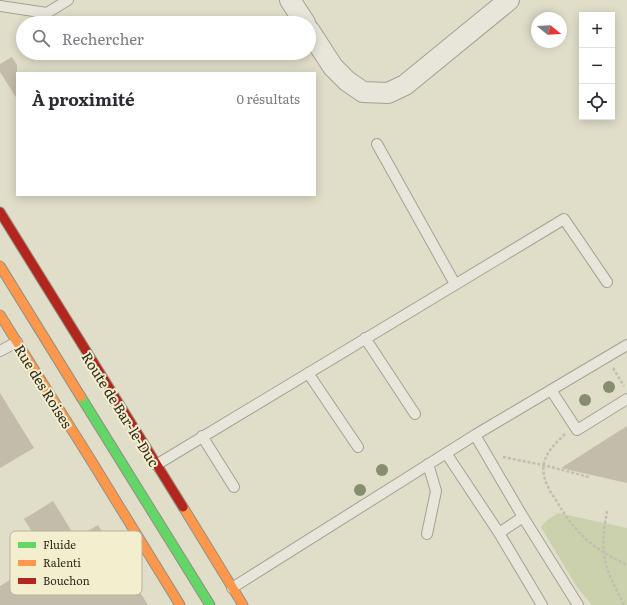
<!DOCTYPE html>
<html lang="fr">
<head>
<meta charset="utf-8">
<style>
  :root { --surface:#fff; --page:#f2f2f3; --text:#2b2b33; --muted:#7c7c81; --line:#e1e1e2 }
  body { margin:0; font-family:Literata,serif; background:var(--page); color:var(--text) }
  .controls { position:absolute; right:12px; top:12px; display:grid; overflow:hidden; border-radius:0px; box-shadow:0 2px 10px #0003 }
  .controls button { width:36px; height:36px; display:grid; place-items:center; padding:0; border:0; border-bottom:1px solid var(--line); background:var(--surface); color:var(--text); font:20px sans-serif }
  .compass { position:absolute; left:531px; top:12px; width:36px; height:36px; border-radius:50%; background:var(--surface); box-shadow:0 2px 10px #0003; rotate:108deg }
  .list { margin:0; padding:0; list-style:none }
  h2 { display:flex; justify-content:space-between; align-items:center; height:52px; margin:0; padding:0 16px; font-size:17px }
  h2 small { font-size:13px; font-weight:400; color:var(--muted) }
  .icon { flex:none; width:22px; height:22px; fill:none; stroke:currentColor; stroke-width:2; stroke-linecap:round; stroke-linejoin:round }
  .map { position:relative; flex:none; width:627px; height:605px; overflow:hidden }
  .search { position:absolute; background:var(--surface); box-shadow:0 2px 10px #0003; left:16px; top:16px; width:300px; height:44px; display:flex; align-items:center; gap:10px; box-sizing:border-box; padding:0 14px; border-radius:22px; color:var(--muted); font-size:15px }
  .panel { position:absolute; background:var(--surface); box-shadow:0 2px 10px #0003; left:16px; top:72px; width:300px; height:124px; border-radius:0px }
  .map>svg:first-child { display:block }
  .green { fill:#cbd1ac }
  .building { fill:#c3bcaa }
  .lines { fill:none; stroke-linecap:round; stroke-linejoin:round }
  .lane-casing { stroke:#a5a193; stroke-width:12 }
  .street-casing { stroke:#a5a193; stroke-width:22 }
  .fast-casing { stroke:#949183; stroke-width:11 }
  .slow-casing { stroke:#949183; stroke-width:11 }
  .jam-casing { stroke:#949183; stroke-width:11 }
  .path { stroke:#c1beb2; stroke-width:2.5; stroke-dasharray:3 2; stroke-linecap:butt }
  .lane { stroke:#e8e6da; stroke-width:10 }
  .street { stroke:#e8e6da; stroke-width:20 }
  .fast { stroke:#63d668; stroke-width:9 }
  .slow { stroke:#ff974d; stroke-width:9 }
  .jam { stroke:#b3261e; stroke-width:9 }
  .tree { fill:#868e6e }
  .labels { text-anchor:middle; dominant-baseline:central; stroke-width:4; stroke-linejoin:round; paint-order:stroke }
  .street-label { font-size:14px; fill:#322a1c; stroke:#f2eece }
  .key { fill:#f2eece; stroke:#b8b399; stroke-width:1 }
  .key-label { font-size:11px; fill:#322a1c }
</style>
</head>
<body>
<div class="map">
<svg width="627" height="605" viewBox="0 0 627 605">
  <rect width="100%" height="100%" fill="#e0ddc9"/>
  <!-- green -->
  <path class="green" d="M558 513 627 528V605H592L577 587 541 527 546 521Z"/>
  <!-- building -->
  <path class="building" d="M12 57 17 65V99L0 72V64Z
    M0 393 34 448 0 468Z
    M627 426V483L561 468Z
    M53 501 76 538 98 525 148 605H0V586L48 557 24 519Z"/>
  <g class="lines">
    <defs>
      <path id="lane" d="M0 6 47 13 68 0
        M377 144 455 284
        M365 338 415 414
        M0 351 17 342
        M308 373 358 447
        M551 390 577 430 627 399
        M475 435 523 517 578 605
        M202 436 234 487
        M446 453 499 533 542 605
        M156 465 564 219 607 282
        M499 533 523 517
        M427 534 436 491 428 464
        M232 588 475 435 627 345"/>
      <path id="street" d="M290 0 305 23
        M309 30 333 67 347 81 363 92 388 93 405 85 509 0"/>
      <path id="fast" d="M81 397 210 605"/>
      <path id="slow" d="M0 266 81 397
        M0 315 89 457 180 605
        M183 507 243 605"/>
      <path id="jam" d="M0 212 183 507"/>
    </defs>
    <!-- lane casing -->
    <use href="#lane" class="lane-casing"/>
    <!-- street casing -->
    <use href="#street" class="street-casing"/>
    <!-- fast casing -->
    <use href="#fast" class="fast-casing"/>
    <!-- slow casing -->
    <use href="#slow" class="slow-casing"/>
    <!-- jam casing -->
    <use href="#jam" class="jam-casing"/>
    <!-- path -->
    <path class="path" d="M613 368 624 386
      M565 434C556 443 547 451 544 463 541 477 549 490 556 500 562 511 569 521 577 530 591 546 609 556 627 565
      M503 457 543 465 589 477
      M607 511C605 524 602 538 604 552 605 571 616 588 624 605"/>
    <!-- lane -->
    <use href="#lane" class="lane"/>
    <!-- street -->
    <use href="#street" class="street"/>
    <!-- fast -->
    <use href="#fast" class="fast"/>
    <!-- slow -->
    <use href="#slow" class="slow"/>
    <!-- jam -->
    <use href="#jam" class="jam"/>
  </g>
  <!-- trees -->
  <g class="tree">
    <circle cx="609" cy="387" r="6"/>
    <circle cx="585" cy="400" r="6"/>
    <circle cx="382" cy="470" r="6"/>
    <circle cx="360" cy="490" r="6"/>
  </g>
  <g class="labels">
    <!-- street labels -->
    <g class="street-label">
      <text transform="translate(44 386) rotate(58)">Rue des Roises</text>
      <text transform="translate(121 409) rotate(58)">Route de Bar-le-Duc</text>
    </g>
  </g>
  <!-- legend -->
  <rect x="10" y="531" width="132" height="64" rx="6" class="key"/>
  <rect x="18" y="542" width="18" height="6" fill="#63d668"/>
  <rect x="18" y="560" width="18" height="6" fill="#ff974d"/>
  <rect x="18" y="578" width="18" height="6" fill="#b3261e"/>
  <g class="key-label">
    <text x="43" y="549">Fluide</text>
    <text x="43" y="567">Ralenti</text>
    <text x="43" y="585">Bouchon</text>
  </g>
</svg>
<div class="controls">
<button>+</button>
<button>−</button>
<button><svg class="icon" aria-label="locate" viewBox="0 0 24 24"><circle cx="12" cy="12" r="6"/><path d="M12 2v4M12 18v4M2 12h4M18 12h4"/></svg></button>
</div>
<svg class="compass" viewBox="-18 -18 36 36"><path d="M0-13l5 13h-10z" fill="#e53935"/><path d="M0 13l5-13h-10z" fill="#7c7c81"/></svg>
<div class="search"><svg class="icon" aria-label="search" viewBox="0 0 24 24"><circle cx="10" cy="10" r="6"/><path d="M15 15l6 6"/></svg>Rechercher</div>
<section class="panel">
<h2>À proximité<small>0 résultats</small></h2>
<ul class="list">
</ul>
</section>
</div>
</body>
</html>
